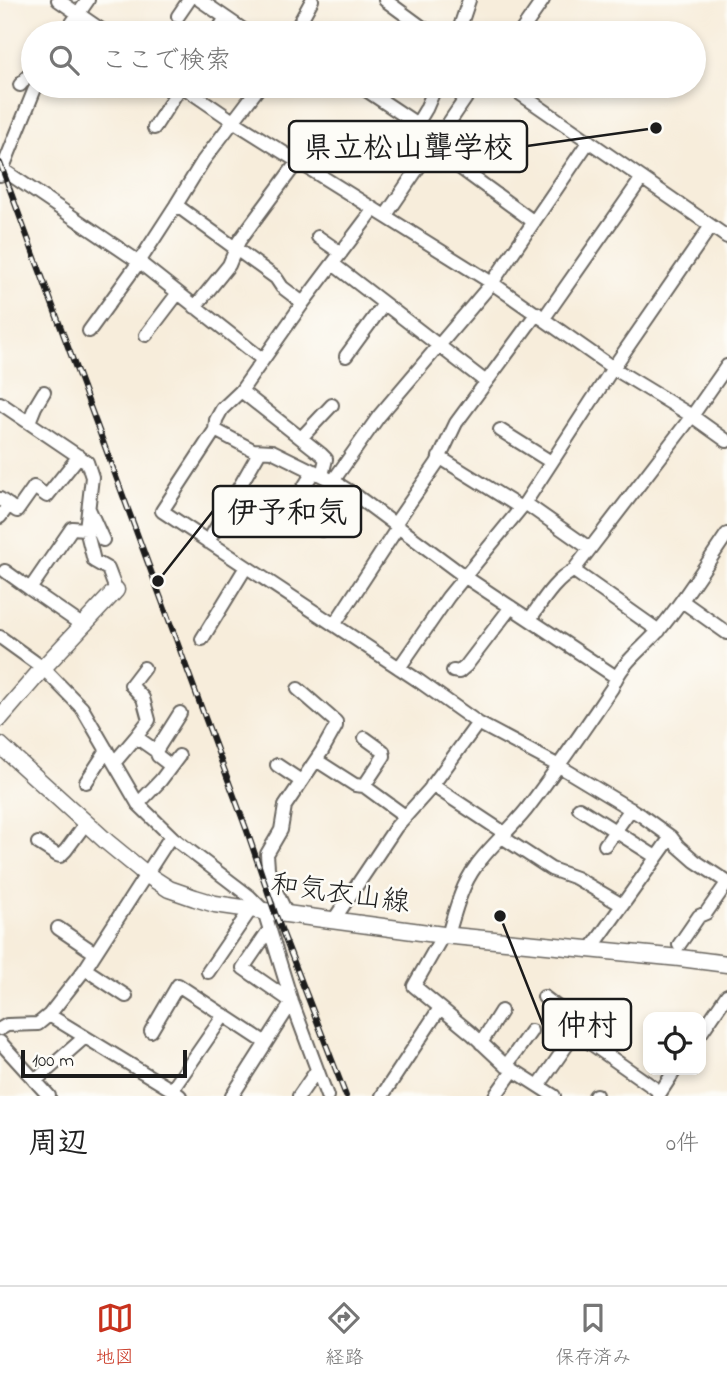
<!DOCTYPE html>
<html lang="ja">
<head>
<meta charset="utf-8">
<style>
  :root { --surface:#fff; --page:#f6f6f6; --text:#222; --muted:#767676; --line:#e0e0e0; --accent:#c8321e }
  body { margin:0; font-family:"Indie Flower","Klee One",sans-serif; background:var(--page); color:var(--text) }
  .controls { position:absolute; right:21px; bottom:21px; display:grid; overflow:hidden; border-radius:14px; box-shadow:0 4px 10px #0003 }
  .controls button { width:63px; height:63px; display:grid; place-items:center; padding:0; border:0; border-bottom:2px solid var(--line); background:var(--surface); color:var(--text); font:35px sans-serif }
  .scale { position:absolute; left:21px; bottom:18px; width:166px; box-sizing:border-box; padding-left:7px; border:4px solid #1c1c1c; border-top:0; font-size:19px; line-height:24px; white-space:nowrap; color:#1c1c1c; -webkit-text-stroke:5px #fdfcf7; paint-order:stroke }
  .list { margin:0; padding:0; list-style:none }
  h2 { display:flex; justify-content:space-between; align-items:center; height:91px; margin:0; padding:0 28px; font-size:30px }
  h2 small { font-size:23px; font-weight:400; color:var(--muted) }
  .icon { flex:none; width:38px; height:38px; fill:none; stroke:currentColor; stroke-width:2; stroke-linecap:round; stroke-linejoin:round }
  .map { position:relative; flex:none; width:727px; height:1096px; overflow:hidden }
  .search { position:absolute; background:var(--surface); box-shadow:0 4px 10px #0003; left:21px; right:21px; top:21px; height:77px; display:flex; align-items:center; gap:18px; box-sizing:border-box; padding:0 24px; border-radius:38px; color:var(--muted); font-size:26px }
  .sheet { height:189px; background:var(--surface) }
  nav { display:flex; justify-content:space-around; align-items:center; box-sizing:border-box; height:98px; border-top:2px solid var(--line); background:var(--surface); font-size:19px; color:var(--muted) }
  nav a { display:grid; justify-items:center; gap:4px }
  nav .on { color:var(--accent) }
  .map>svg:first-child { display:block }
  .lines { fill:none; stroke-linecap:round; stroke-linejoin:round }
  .minor-casing { stroke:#69655f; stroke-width:16 }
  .major-casing { stroke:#69655f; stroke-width:19 }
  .minor { stroke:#fff; stroke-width:12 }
  .major { stroke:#fff; stroke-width:16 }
  .rail-casing { stroke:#1c1c1c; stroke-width:6 }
  .rail { stroke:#fdfcf7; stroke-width:3.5; stroke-dasharray:10; stroke-linecap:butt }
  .labels { text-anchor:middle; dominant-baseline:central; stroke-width:5; stroke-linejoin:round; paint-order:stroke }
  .street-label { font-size:28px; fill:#1c1c1c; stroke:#fdfcf7 }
  .leader { fill:none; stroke:#1c1c1c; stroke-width:2.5 }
  .callout-dot { fill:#1c1c1c; stroke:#fdfcf7; stroke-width:2.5 }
  .callout { fill:#fdfcf7; stroke:#1c1c1c; stroke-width:2.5 }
  .callout-label { font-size:30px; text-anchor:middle; font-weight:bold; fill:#1c1c1c }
</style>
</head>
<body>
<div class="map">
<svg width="727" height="1096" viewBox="0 0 727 1096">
  <rect width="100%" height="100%" fill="#fdfcf7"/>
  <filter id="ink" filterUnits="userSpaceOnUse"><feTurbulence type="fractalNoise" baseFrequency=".0143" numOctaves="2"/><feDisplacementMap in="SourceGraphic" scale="14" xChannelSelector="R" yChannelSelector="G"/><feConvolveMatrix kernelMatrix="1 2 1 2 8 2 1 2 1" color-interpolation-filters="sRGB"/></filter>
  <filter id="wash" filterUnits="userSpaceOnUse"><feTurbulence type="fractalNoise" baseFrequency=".00686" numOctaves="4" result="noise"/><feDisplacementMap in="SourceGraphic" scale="28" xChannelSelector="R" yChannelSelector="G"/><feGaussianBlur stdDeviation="1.57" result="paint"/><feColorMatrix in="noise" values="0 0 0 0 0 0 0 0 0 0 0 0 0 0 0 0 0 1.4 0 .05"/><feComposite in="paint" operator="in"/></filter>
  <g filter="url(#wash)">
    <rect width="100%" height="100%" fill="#f7eddb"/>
  </g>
  <g filter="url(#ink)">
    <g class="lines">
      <defs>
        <path id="minor" d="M58 0 106 33
          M200 0 248 33
          M385 0 430 33
          M178 16 189 0
          M65 33 88 0
          M216 33 226 18
          M294 33 312 0
          M458 33 469 0
          M520 33 543 0
          M20 85 33 70
          M182 86 233 121 492 283 613 368 692 416 727 441
          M260 86 203 161 176 205 276 278 282 287 303 303
          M360 86 417 124 426 109 436 86
          M509 86 727 237
          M154 128 181 86
          M433 148 534 222
          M2 169 139 262 262 359
          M0 175 36 86
          M374 209 303 303 241 391 222 409 216 420 215 430 162 511 419 681 478 723 559 766 642 816 671 837 678 846 695 861 727 882
          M386 215 474 86
          M318 237 341 253
          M333 264 486 382
          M195 307 229 265 239 241 298 161
          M544 318 642 178
          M89 331 139 262 176 205
          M146 335 178 293
          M346 356 384 304
          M241 391 321 454 326 459 322 475
          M0 403 87 462 92 477 86 529 94 561 108 569 116 590
          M29 422 35 407 44 392
          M215 430 253 450 272 451 333 481 354 494 464 576 616 677
          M500 430 551 462
          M301 438 332 405
          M439 457 521 508
          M333 481 379 416 492 283 589 141
          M0 499 17 511 34 487 47 496 79 456
          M525 503 589 548
          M291 507 322 530
          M89 509 103 540
          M287 513 314 471
          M0 517 9 505
          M312 523 340 485
          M395 524 437 463 456 423 537 313
          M208 542 260 451
          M5 571 30 589
          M682 601 727 633
          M530 619C542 602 555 579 575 570
          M82 625 30 589 72 528 86 529
          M334 625 398 527
          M659 631 577 573 575 570 576 567 692 416 727 366
          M0 637 43 668 82 708 138 804 173 838 249 896 264 911 292 1002 327 1096
          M202 639 246 567
          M144 668 131 685 143 698 149 720 136 737 156 751 158 756 171 766
          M399 668 448 597 525 503 613 368 711 226
          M453 671 459 672 466 666 511 607
          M156 751 180 713
          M316 760 355 785 364 786 405 816
          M114 763 136 737
          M277 765 301 781
          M86 782 107 750
          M432 785 506 834
          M364 786 384 756 383 751 365 738
          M138 804 161 780 179 756
          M579 808 656 857
          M171 836 85 969 49 1015 172 1090
          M502 837 551 869 576 878 622 905
          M38 843 57 855 60 856 66 850 86 823
          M605 845 631 809
          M287 914 274 887 268 868 267 854 281 830 285 806 322 751 336 726V722L298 689
          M333 921 396 827 429 790 478 723
          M58 928 95 953
          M443 935 414 986 471 1033 504 1064 554 1096
          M448 935C455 912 461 886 476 866 490 846 510 830 526 810 556 771 584 729 612 688 621 662 643 649 660 629 685 599 705 566 727 534
          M679 945 699 916 706 913 727 883
          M591 949 671 837
          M85 969 126 996
          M208 972 251 909
          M0 1029 7 1025 38 1024 49 1015
          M151 1031 178 985 266 1043
          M576 1033 660 1092
          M701 1033 727 995
          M0 1042 49 1096
          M481 1043 501 1011
          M506 1066 531 1031
          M35 1081 85 1037
          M539 1085 581 1025 544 997
          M180 1096 172 1090 224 1015
          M232 1096 292 1002 243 968 269 930
          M299 1096 317 1070
          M382 1096 440 1008
          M495 1096 513 1071
          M595 1096 596 1095
          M658 1096 675 1070"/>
        <path id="major" d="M0 718 43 668 116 590
          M0 745 107 842 146 874 169 889 195 898 215 904 264 911 443 935 680 958 727 964"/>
      </defs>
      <!-- minor casing -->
      <use href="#minor" class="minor-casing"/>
      <!-- major casing -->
      <use href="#major" class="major-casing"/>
      <!-- minor -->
      <use href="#minor" class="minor"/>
      <!-- major -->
      <use href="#major" class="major"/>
      <defs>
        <path id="rail" d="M0 163 247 831 275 913 346 1096"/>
      </defs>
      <!-- rail casing -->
      <use href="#rail" class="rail-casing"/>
      <!-- rail -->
      <use href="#rail" class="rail"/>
    </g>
  </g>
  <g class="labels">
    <!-- street labels -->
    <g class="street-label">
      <text transform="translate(340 895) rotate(8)">和気衣山線</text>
    </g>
  </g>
  <!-- callouts -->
  <path class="leader" d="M656 128L527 146M158 581L213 511M500 916L543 1025"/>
  <g class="callout-dot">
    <circle cx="656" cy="128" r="7"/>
    <circle cx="158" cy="581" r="7"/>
    <circle cx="500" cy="916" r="7"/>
  </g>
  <g class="callout">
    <rect x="289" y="121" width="238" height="51" rx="7"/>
    <rect x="213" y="486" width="148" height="51" rx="7"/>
    <rect x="543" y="999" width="88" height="51" rx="7"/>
  </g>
  <g class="callout-label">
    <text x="408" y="157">県立松山聾学校</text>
    <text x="287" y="522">伊予和気</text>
    <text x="587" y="1035">仲村</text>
  </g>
</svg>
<div class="controls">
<button><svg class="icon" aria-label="locate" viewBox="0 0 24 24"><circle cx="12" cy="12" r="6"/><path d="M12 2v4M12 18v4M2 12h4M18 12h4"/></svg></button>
</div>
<div class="scale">100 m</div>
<div class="search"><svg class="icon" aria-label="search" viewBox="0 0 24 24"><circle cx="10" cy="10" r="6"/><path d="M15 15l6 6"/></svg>ここで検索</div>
</div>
<section class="sheet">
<h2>周辺<small>0件</small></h2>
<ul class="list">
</ul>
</section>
<nav>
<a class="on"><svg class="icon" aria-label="map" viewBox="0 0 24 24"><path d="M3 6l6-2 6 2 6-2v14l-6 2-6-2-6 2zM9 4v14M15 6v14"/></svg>地図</a>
<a><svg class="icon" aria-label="directions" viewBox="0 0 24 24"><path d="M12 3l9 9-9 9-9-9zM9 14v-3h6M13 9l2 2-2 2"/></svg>経路</a>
<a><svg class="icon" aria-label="saved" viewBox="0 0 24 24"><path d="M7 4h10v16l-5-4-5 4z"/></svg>保存済み</a>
</nav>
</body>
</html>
